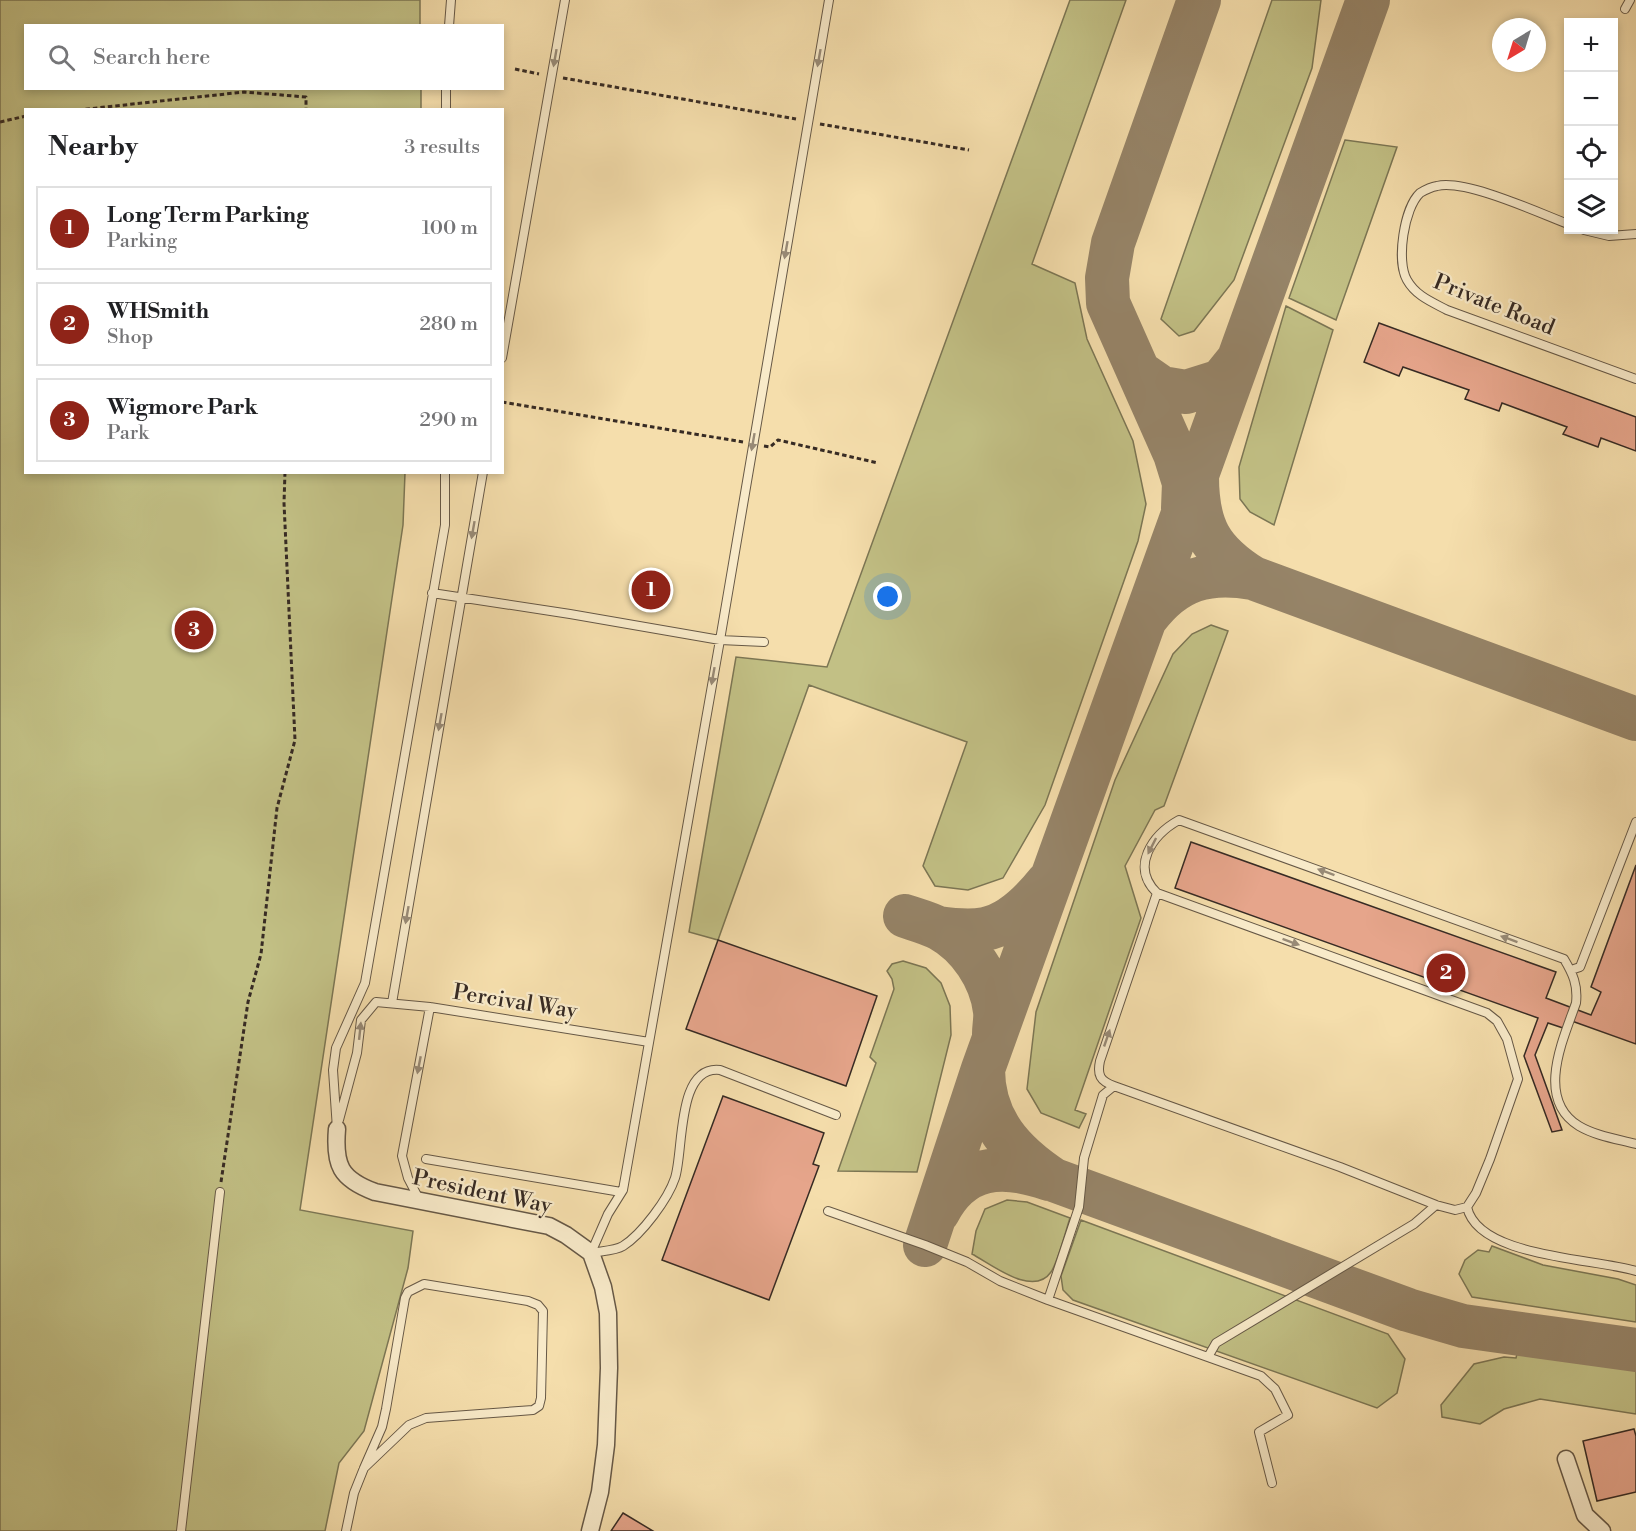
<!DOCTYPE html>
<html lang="en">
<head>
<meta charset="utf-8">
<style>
  :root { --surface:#fff; --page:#f2f2f2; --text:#202124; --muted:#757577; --line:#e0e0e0; --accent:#8f2418 }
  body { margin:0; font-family:"Libre Bodoni",serif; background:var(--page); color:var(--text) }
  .controls { position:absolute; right:18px; top:18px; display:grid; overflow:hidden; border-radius:0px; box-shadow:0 3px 9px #0003 }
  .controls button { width:54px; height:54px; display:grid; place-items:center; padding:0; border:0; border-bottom:2px solid var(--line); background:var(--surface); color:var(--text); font:30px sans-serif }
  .compass { position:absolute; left:1492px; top:18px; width:54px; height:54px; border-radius:50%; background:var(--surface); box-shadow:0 3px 9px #0003; rotate:218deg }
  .you { position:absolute; left:888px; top:597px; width:21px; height:21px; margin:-15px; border:4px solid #fff; border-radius:50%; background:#1a73e8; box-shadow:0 0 0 9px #1a73e833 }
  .badge { display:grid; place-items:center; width:39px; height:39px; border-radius:50%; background:var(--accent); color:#fff; font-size:20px; font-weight:700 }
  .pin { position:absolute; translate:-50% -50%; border:3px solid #fff; box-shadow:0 2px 6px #0006 }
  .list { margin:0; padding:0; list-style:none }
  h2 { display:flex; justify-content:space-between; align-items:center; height:78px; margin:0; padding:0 24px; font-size:26px }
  h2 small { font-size:20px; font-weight:400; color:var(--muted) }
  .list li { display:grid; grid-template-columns:39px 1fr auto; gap:18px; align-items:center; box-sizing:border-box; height:84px; margin:0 12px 12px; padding:0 12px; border:2px solid var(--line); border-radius:0px }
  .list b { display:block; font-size:22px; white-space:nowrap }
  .list p { margin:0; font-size:20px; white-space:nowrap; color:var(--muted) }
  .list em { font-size:20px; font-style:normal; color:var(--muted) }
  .icon { flex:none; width:33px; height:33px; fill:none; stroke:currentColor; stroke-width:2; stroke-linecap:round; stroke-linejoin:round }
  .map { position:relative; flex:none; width:1636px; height:1531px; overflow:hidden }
  .search { position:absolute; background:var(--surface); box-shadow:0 3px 9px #0003; left:24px; top:24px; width:480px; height:66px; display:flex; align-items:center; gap:15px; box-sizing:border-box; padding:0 21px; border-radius:0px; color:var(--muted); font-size:22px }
  .panel { position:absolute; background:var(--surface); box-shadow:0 3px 9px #0003; left:24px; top:108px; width:480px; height:366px; border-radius:0px }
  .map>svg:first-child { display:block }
  .green { fill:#c2c085; stroke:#7c7654; stroke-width:1.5 }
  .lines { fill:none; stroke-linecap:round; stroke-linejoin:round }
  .taxiway { stroke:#968468; stroke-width:44 }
  .building { fill:#e6a58b; stroke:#372b24; stroke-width:1.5 }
  .service-casing { stroke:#665846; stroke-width:10 }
  .minor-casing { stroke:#665846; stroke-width:19 }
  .path { stroke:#372b24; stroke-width:3; stroke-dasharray:4.5 3; stroke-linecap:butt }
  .service { stroke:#f8eac9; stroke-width:8 }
  .minor { stroke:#f8eac9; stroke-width:16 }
  .oneway { fill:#988a76 }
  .labels { text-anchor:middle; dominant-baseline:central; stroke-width:4.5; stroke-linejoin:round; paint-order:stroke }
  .street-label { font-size:22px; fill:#372b24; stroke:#f8eac9 }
</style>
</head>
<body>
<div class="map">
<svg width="1636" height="1531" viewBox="0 0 1636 1531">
  <rect width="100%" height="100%" fill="#f5deac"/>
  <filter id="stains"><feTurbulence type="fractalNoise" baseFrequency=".00333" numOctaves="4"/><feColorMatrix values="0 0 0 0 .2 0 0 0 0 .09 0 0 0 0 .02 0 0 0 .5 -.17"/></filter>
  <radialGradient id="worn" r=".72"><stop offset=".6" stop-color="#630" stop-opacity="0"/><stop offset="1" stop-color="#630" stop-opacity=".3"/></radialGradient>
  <!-- green -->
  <path class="green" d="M0 0H420V25L26 26V88L421 89V109L26 110V472L405 473 403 525 300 1210 413 1231 408 1268 364 1431 339 1463 325 1531H0Z
    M1070 0H1126L1032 264 1075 283 1087 339 1133 441 1146 504 1138 541 1045 805 1003 878 968 890 935 886 923 866 967 742 809 685 718 940 689 932 736 657 827 667Z
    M1272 0H1321L1312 68 1234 280 1194 331 1179 336 1161 319Z
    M1345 140 1397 147 1336 320 1289 298Z
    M1286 306 1333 330 1274 525 1250 512 1240 499 1239 467Z
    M1211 625 1228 631 1164 806 1155 810 1125 866 1141 918 1075 1110 1086 1114 1079 1128 1041 1113 1027 1089 1036 1012 1115 780 1173 654 1192 634Z
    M903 961 926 968 941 983 950 1006 951 1035 917 1172 838 1171 876 1063 870 1057 894 989 892 979 887 971 892 964Z
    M1007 1200 1027 1202 1070 1218C1066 1230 1057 1264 1051 1272 1033 1298 991 1264 972 1254L976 1231 985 1209Z
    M1081 1220 1388 1334 1405 1359 1397 1393 1377 1408 1073 1300 1063 1290 1061 1276Z
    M1492 1246 1543 1265 1618 1279 1636 1285V1322L1472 1297 1459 1274 1465 1260 1478 1250 1489 1252Z
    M1517 1354 1636 1370V1414L1540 1399 1504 1409 1480 1424 1442 1417 1441 1405 1474 1364 1504 1357 1516 1358Z"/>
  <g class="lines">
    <!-- taxiway -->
    <path class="taxiway" d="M1139 372 1162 388 1186 392 1221 381 1238 360
      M1197 476C1197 527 1210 551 1253 578
      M1183 508 1184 483 1175 454 1108 303 1107 278 1113 243 1199 0
      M1147 617C1176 579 1208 570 1253 578L1636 719
      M905 916C917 920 929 923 940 929 969 945 991 978 995 1011 996 1018 994 1026 994 1034
      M938 928C952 930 970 932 985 929 1011 924 1032 902 1048 882
      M983 1069C983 1121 1013 1153 1054 1180L1408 1310 1463 1326 1636 1350
      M938 1212C963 1164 1003 1163 1049 1179
      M925 1245 983 1069 1368 0"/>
  </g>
  <!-- building -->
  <path class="building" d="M1379 323 1636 417V451L1601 438 1598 447 1563 434 1567 427 1502 403 1499 411 1465 399 1469 390 1403 367 1399 376 1364 362Z
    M1191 842 1556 972 1546 998 1591 1015 1601 992 1591 987 1636 865V1044L1569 1020 1566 1029 1548 1023 1535 1055 1562 1130 1552 1132 1524 1056 1538 1018 1175 888Z
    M718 940 877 996 846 1086 686 1029Z
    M723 1096 824 1133 813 1164 819 1166 769 1300 662 1260Z
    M1634 1429 1636 1436V1492L1597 1501 1583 1441Z
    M623 1513 653 1531H611Z"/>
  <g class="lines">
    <defs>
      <path id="service" d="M1625 9 1630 0
        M449 26 451 0
        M446 110V88
        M1568 224C1539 213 1466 179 1437 186 1431 187 1425 190 1420 193 1404 208 1396 261 1407 280 1416 296 1432 302 1447 310L1636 379
        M1584 230 1609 236 1636 234
        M502 358 565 0
        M432 593 570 614 720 640 764 642
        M1571 970 1580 967 1636 822
        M392 1003 483 472
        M1114 1086C1100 1081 1097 1075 1100 1061L1157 893
        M339 1120 357 1053 361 1020 376 1002 430 1007 649 1042
        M337 1129 333 1070 336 1048 365 983 445 525V472
        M426 1159 621 1192
        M420 1201 408 1178 402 1156 430 1007
        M1467 1207C1478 1258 1595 1258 1636 1271
        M828 1211 925 1245 967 1262 1000 1281 1048 1300 1261 1376 1275 1389 1288 1415 1259 1432 1272 1483
        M591 1253 608 1214 623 1190 720 640 829 0
        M591 1253C600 1251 615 1251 623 1246 642 1234 668 1199 675 1178 684 1151 676 1065 720 1070L836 1115
        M424 1284 528 1301 538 1305 543 1311 541 1398 539 1406 533 1410 426 1418 409 1425 364 1468 382 1427 386 1409 405 1298 408 1292Z
        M1048 1300 1079 1207 1084 1158 1103 1095 1114 1086 1340 1167 1436 1205 1455 1210 1467 1207 1476 1193 1490 1159 1518 1079 1507 1039 1497 1021 1487 1013 1157 893C1130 867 1152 835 1179 820L1564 959C1573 974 1578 985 1576 1003 1563 1040 1535 1099 1579 1126 1596 1136 1617 1139 1636 1144
        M1208 1357 1216 1343 1414 1224 1436 1205
        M181 1531 220 1192
        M346 1531 354 1493 364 1468"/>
      <path id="minor" d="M337 1129C334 1165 340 1179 375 1192L549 1226 566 1235 591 1253 603 1287 608 1313 609 1368 606 1445 600 1492 590 1531
        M1566 1459 1585 1515 1602 1531"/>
    </defs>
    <!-- service casing -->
    <use href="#service" class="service-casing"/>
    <!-- minor casing -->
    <use href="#minor" class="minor-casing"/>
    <!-- path -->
    <path class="path" d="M515 69 539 74
      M563 78 796 119
      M78 110 244 92 306 97V110
      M0 122 26 116
      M820 124 969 150
      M502 402 743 442
      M764 446 770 447 778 440 878 463
      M221 1182 248 1002 261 954 277 808 295 740 284 503 285 472"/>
    <!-- service -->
    <use href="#service" class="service"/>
    <!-- minor -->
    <use href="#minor" class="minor"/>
  </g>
  <!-- one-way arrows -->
  <defs><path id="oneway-solid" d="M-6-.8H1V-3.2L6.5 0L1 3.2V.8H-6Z" transform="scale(1.5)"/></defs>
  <g class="oneway">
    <use href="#oneway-solid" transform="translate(555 58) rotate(100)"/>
    <use href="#oneway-solid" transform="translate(819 58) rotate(100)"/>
    <use href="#oneway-solid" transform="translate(786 250) rotate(100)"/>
    <use href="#oneway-solid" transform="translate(753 442) rotate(100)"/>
    <use href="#oneway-solid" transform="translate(473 530) rotate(100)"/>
    <use href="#oneway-solid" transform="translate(713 676) rotate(100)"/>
    <use href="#oneway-solid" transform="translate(440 722) rotate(100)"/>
    <use href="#oneway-solid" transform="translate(1152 846) rotate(117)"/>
    <use href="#oneway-solid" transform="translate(1326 872) rotate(-160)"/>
    <use href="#oneway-solid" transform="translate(407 915) rotate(100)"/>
    <use href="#oneway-solid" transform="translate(1509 939) rotate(-160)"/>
    <use href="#oneway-solid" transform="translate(1291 942) rotate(20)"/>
    <use href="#oneway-solid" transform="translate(360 1031) rotate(-84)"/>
    <use href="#oneway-solid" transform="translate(1107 1038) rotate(-71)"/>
    <use href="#oneway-solid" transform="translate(419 1065) rotate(101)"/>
  </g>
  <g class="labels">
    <!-- street labels -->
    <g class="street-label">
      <text transform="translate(1494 305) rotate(22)">Private Road</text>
      <text transform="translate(515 1002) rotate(9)">Percival Way</text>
      <text transform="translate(482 1192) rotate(12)">President Way</text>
    </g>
  </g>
  <rect width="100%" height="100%" filter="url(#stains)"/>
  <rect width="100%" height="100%" fill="url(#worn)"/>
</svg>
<div class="controls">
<button>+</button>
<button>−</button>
<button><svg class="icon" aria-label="locate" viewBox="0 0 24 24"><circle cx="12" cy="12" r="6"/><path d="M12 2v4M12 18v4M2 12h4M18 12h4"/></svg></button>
<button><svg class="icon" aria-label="layers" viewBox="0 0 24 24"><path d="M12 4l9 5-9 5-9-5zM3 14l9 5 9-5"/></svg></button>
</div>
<svg class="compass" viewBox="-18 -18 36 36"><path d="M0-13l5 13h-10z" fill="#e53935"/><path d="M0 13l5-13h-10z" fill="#757577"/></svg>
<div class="you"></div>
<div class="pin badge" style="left:651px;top:590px">1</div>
<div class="pin badge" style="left:1446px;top:973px">2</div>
<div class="pin badge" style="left:194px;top:630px">3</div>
<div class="search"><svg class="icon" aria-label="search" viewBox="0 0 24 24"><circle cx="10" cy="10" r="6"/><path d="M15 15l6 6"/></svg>Search here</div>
<section class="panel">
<h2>Nearby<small>3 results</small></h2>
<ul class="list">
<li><span class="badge">1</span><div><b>Long Term Parking</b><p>Parking</p></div><em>100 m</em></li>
<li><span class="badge">2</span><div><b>WHSmith</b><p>Shop</p></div><em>280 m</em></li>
<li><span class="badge">3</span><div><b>Wigmore Park</b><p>Park</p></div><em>290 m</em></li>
</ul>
</section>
</div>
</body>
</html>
